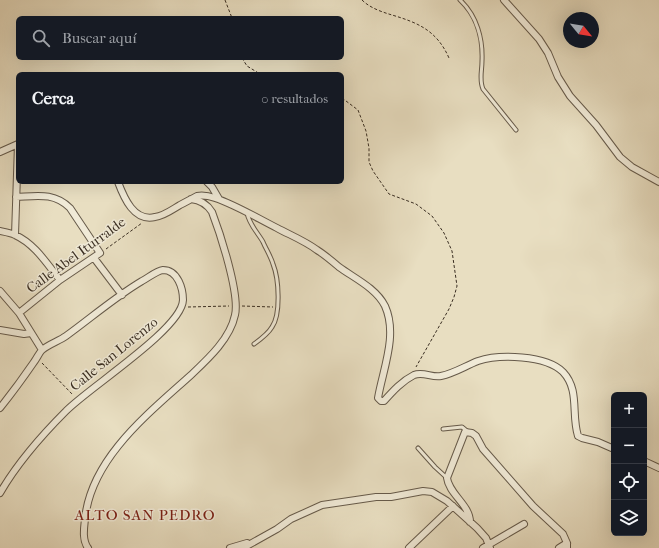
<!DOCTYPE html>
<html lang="es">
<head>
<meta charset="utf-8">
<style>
  :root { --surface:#171b24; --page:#242831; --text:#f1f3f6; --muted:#9ea1a6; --line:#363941 }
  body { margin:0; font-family:"IM FELL French Canon",serif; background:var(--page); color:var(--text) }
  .controls { position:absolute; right:12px; bottom:12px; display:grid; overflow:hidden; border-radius:6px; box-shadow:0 4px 16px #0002 }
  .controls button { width:36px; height:36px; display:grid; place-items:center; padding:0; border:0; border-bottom:1px solid var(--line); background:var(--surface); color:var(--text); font:20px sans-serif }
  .compass { position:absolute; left:563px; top:12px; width:36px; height:36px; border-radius:50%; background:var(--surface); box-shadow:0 4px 16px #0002; rotate:120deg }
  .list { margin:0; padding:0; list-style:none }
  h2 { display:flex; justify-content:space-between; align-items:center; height:52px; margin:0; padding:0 16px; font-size:17px }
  h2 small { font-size:13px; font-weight:400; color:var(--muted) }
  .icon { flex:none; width:22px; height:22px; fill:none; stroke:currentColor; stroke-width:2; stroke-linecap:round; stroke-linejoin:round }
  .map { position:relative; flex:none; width:659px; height:548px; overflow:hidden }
  .search { position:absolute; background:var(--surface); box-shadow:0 4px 16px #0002; left:16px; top:16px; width:328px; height:44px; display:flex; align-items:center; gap:10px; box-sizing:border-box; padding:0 14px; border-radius:6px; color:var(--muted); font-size:15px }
  .panel { position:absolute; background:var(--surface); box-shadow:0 4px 16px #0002; left:16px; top:72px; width:328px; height:112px; border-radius:6px }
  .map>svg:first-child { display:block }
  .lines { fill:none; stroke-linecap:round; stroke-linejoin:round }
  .lane-casing { stroke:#665a4a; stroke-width:5 }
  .street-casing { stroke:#665a4a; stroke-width:8 }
  .path { stroke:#3a2e22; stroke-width:1; stroke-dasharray:3 2; stroke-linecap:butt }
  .lane { stroke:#f0ead7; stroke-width:3 }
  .street { stroke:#f0ead7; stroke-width:6 }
  .labels { text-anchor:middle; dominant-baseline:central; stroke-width:3; stroke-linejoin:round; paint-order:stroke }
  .street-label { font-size:14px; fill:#3a2e22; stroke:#f0ead7 }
  .neighbourhood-label { font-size:15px; letter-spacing:1px; fill:#7a1f14; stroke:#f0ead7 }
</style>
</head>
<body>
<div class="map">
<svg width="659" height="548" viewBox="0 0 659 548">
  <rect width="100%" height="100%" fill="#e8dec1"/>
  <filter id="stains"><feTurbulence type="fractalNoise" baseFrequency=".005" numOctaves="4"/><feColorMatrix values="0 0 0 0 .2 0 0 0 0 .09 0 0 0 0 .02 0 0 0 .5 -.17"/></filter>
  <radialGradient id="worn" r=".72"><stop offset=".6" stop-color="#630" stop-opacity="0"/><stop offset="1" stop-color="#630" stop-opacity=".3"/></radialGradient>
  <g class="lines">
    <defs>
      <path id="lane" d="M460 0C477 16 483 39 482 61 482 71 479 80 483 89L516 130
        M247 212C248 223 258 233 263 242 266 249 271 257 273 264 279 279 281 314 272 327 268 334 261 339 254 344
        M443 429 462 427 468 432
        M418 448 435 467 447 478"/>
      <path id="street" d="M504 0 539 39 548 53 558 77 570 96 596 125 620 157 632 167 659 182
        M0 152 18 144
        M118 182C124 198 134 222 155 217 164 216 173 209 180 205 186 202 191 199 197 196 203 195 209 196 215 198 236 205 257 218 277 228 290 235 305 241 317 250 325 255 332 261 339 267 354 278 376 288 385 306 398 335 383 369 378 398L381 401H384C393 391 402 381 414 375 423 371 432 378 441 376 455 373 465 366 478 361 499 354 546 355 563 372 580 390 571 414 578 436L582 438 598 442 614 449
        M207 182 212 187 219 199
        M16 197C37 196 54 192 70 208L100 253 60 280 19 313
        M0 231C5 232 11 233 15 235 35 244 47 264 60 280
        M15 235 18 144
        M94 258 122 295
        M0 291 19 313 42 350
        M0 330 24 334 31 333
        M0 408C12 393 23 378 34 362 37 358 39 353 42 350 49 344 59 341 66 336 91 318 115 297 142 281 148 278 156 271 163 270 178 270 183 289 183 300 182 329 88 388 66 411 41 436 18 462 0 493
        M644 461 659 468
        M470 522C470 505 449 494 447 478L465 432 472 433 476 436 483 449 533 506 563 534 567 543V548
        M88 548C82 540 84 528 85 519 91 458 149 413 191 375 208 359 230 339 235 315 240 294 220 233 212 212 207 204 200 200 191 199
        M230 548 247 543
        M243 548 277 529 291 519 322 505 376 497H391L423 491 432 492 447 501 477 528 486 538 490 548
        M409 548 453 506
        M483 548 524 524
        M559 548 567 543"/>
    </defs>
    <!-- lane casing -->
    <use href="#lane" class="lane-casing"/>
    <!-- street casing -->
    <use href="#street" class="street-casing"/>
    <!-- path -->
    <path class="path" d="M225 0 232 18
      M362 0C370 8 382 12 392 15 419 23 437 31 449 58
      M242 58 247 66 260 74
      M342 98 358 110 366 131 369 148V162L373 171 389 194 416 204 432 216 444 233 452 251 457 286 454 297 449 309 416 367
      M106 249 142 223
      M242 306 273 307
      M188 307 229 306
      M42 363 73 395"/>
    <!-- lane -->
    <use href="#lane" class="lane"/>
    <!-- street -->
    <use href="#street" class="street"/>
  </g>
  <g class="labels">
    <!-- street labels -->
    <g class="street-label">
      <text transform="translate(76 255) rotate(-36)">Calle Abel Iturralde</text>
      <text transform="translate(114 354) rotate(-39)">Calle San Lorenzo</text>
    </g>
    <!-- neighbourhood labels -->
    <g class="neighbourhood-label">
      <text x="145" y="515">ALTO SAN PEDRO</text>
    </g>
  </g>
  <rect width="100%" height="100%" filter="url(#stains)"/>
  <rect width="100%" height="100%" fill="url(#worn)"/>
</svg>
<div class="controls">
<button>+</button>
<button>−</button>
<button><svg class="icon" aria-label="locate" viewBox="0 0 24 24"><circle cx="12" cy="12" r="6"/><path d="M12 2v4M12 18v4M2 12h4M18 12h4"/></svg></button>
<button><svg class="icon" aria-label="layers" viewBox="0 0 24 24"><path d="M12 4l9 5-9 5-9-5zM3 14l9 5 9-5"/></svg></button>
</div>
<svg class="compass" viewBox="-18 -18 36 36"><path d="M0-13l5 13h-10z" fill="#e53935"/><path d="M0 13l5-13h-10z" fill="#9ea1a6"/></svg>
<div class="search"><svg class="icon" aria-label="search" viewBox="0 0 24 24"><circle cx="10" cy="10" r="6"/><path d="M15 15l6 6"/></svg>Buscar aquí</div>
<section class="panel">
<h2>Cerca<small>0 resultados</small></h2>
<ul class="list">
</ul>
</section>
</div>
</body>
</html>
